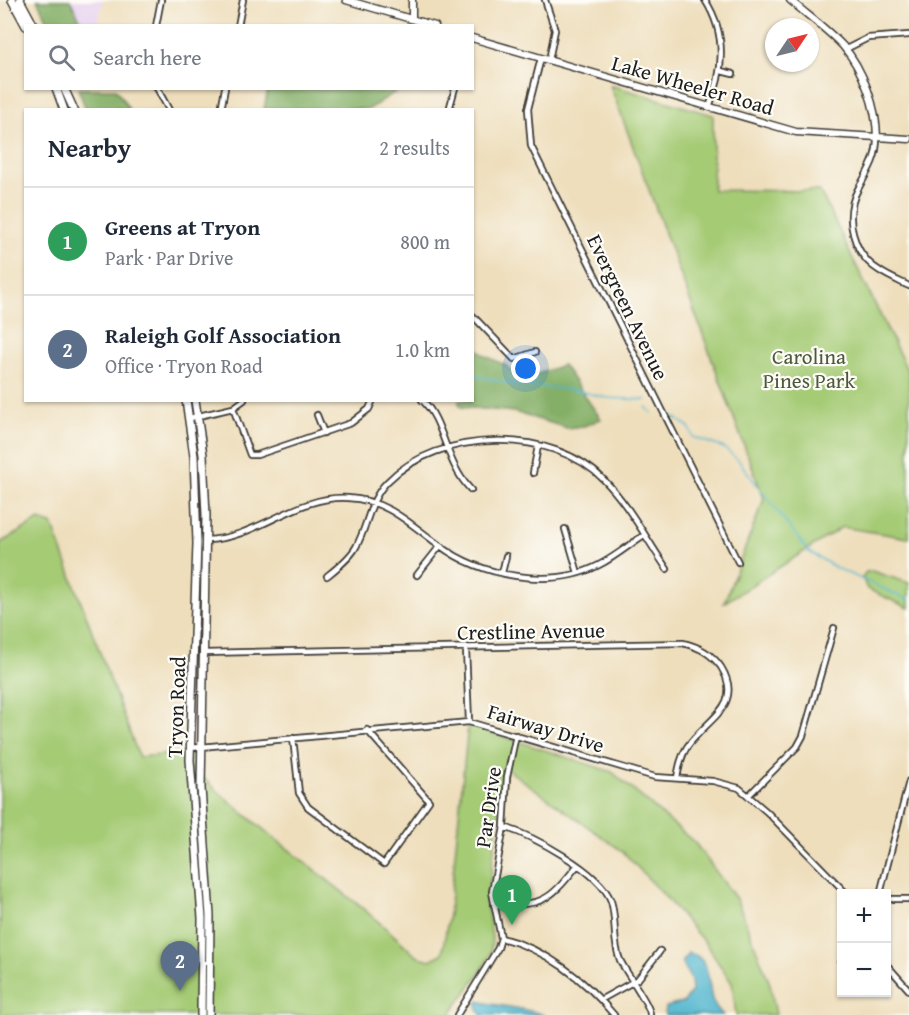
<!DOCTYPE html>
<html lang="en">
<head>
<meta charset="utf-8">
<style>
  :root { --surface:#fff; --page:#f6f6f7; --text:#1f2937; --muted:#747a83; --line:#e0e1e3; --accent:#1a73e8 }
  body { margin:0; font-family:"Gentium Book Plus",serif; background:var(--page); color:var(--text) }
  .controls { position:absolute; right:18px; bottom:18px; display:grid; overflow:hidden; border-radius:0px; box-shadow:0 2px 4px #0004 }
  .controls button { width:54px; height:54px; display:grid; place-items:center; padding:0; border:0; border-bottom:2px solid var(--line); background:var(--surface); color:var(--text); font:30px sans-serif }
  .compass { position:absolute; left:765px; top:18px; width:54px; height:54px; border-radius:50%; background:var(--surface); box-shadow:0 2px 4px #0004; rotate:55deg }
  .you { position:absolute; left:526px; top:369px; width:21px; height:21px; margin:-15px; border:4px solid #fff; border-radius:50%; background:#1a73e8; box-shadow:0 0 0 9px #1a73e833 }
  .badge { display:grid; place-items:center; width:39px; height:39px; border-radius:50%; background:var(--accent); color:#fff; font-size:20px; font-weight:700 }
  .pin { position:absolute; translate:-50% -50px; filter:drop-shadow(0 2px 3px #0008) }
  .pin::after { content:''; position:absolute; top:32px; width:21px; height:18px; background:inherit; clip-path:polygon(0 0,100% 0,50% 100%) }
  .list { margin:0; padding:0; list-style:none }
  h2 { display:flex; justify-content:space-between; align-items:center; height:78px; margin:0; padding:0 24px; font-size:26px }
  h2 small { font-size:20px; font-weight:400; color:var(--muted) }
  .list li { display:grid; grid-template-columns:39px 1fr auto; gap:18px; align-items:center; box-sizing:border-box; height:108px; padding:0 24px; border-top:2px solid var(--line) }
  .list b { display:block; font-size:22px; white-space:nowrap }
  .list p { margin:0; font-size:20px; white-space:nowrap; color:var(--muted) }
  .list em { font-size:20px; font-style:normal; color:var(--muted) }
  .icon { flex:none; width:33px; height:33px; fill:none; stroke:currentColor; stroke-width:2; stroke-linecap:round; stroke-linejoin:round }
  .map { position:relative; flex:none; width:909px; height:1015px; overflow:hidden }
  .search { position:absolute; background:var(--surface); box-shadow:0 2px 4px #0004; left:24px; top:24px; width:450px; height:66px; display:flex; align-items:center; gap:15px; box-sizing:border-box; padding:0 21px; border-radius:0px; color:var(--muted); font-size:22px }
  .panel { position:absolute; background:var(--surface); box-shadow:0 2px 4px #0004; left:24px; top:108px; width:450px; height:294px; border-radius:0px }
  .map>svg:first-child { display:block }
  .built { fill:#e7d2ef }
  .green { fill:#a5cb75; stroke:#607448; stroke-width:1.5 }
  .forest { fill:#84af66; stroke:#506641; stroke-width:1.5 }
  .water { fill:#4fb5ce; stroke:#366875; stroke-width:1.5 }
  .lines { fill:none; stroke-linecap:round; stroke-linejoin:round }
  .stream { stroke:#4fb5ce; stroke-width:1.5 }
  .street-casing { stroke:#3c3934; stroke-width:8 }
  .secondary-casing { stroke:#3c3934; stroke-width:9 }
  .primary-casing { stroke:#3c3934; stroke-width:10 }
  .street { stroke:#fff; stroke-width:4.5 }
  .secondary { stroke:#fff; stroke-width:6 }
  .primary { stroke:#fff; stroke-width:7 }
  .labels { text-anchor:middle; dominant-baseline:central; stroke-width:4.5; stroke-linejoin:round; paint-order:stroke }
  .street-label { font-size:21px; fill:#1c1c1c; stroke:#fdfcf7 }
  .park-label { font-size:21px; fill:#4c593b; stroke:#fdfcf7 }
</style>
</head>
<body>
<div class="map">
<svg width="909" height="1015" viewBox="0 0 909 1015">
  <rect width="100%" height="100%" fill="#fdfcf7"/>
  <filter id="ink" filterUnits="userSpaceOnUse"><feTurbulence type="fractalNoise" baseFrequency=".0167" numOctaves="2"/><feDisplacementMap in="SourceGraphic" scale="12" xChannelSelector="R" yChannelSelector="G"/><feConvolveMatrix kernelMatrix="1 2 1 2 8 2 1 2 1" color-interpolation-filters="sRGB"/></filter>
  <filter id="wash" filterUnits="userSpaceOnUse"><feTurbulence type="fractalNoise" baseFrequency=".008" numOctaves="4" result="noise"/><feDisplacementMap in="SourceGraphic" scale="24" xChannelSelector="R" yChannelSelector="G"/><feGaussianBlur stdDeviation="1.35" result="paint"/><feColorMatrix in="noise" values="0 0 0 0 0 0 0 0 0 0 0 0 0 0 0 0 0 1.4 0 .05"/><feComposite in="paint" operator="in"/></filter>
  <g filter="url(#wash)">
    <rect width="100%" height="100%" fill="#eedebc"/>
    <!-- built -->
    <path class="built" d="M70 0H103L97 25H83Z"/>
    <!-- green -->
    <path class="green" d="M610 85 713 115V190L820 191 909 374V538L842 527 724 603 764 499Z
      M39 520 52 524 139 757 197 752 196 771C265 837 347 889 416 956L430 960 442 954 449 914 468 725 612 772 695 843 737 900 770 984 776 1015H736L732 983 705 943 661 892 623 852 504 767 487 907 492 937 491 952 482 970 451 1013 453 1015H0V543Z
      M872 571 909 583V608L867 589 862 577 866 572Z"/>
    <!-- forest -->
    <path class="forest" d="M37 0H70L83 25H50Z
      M78 89H116L129 109H86Z
      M268 89V88L400 89 369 109H264Z
      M473 345 484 355 507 366 518 381 563 365 601 419 584 426 567 428 514 412 461 407 458 401 472 400Z"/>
    <!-- water -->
    <path class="water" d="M688 953C710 955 708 983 712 999 714 1005 718 1010 723 1015H665L666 1007 684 1002 692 991 691 980 682 962Z
      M478 1001C499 1007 522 1007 544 1015H481L477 1007Z"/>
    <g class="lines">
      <!-- stream -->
      <path class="stream" d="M472 375 514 384 574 390 608 398 646 400
        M646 407 652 413
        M672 416 689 427 693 437 724 448 738 460 808 551 836 568 909 600"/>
    </g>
  </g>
  <g filter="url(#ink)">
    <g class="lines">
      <defs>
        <path id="street" d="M545 0 555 30 549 60
          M705 0C727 34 724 71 709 107
          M156 26 161 0
          M238 26 243 0
          M846 49 868 38 909 35
          M541 58 528 109 531 146 738 562
          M721 71 733 74
          M157 88 169 110
          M221 110 225 88
          M449 110 455 88
          M877 138C877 159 868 171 858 189 843 217 853 255 880 271 889 277 899 281 909 286
          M472 315 514 359 535 352
          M422 400C445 421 444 462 471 490
          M233 408 250 455H257L351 423 369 409 373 400
          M317 415 324 433
          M190 418 233 408 244 400
          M533 473 538 446
          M565 529 578 573
          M206 540C257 539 295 495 348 498 387 500 409 523 439 545 480 576 551 590 599 565 615 557 629 545 644 535
          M502 573 506 556
          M417 575 440 546
          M327 576C337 568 350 558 356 547 368 526 369 500 387 482 439 429 552 426 604 480 629 505 647 540 667 569
          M466 649 469 722
          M204 653 683 643C699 647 711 653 721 667 745 706 706 719 687 747 681 756 679 767 677 778
          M293 738 299 793 308 807 384 864 429 801 367 730
          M190 748 469 722 655 777 713 781 739 788 767 812 847 894
          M749 795 797 747 803 736 834 628
          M504 827C533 836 600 871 611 901 617 920 612 941 620 960 626 973 651 1006 650 1015
          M880 894 909 781
          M886 899H909
          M494 905C542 904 546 905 577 866
          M501 938C546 949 585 980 614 1015
          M841 963H842
          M886 964 909 990
          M602 999 638 979 660 951
          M457 1015 498 948 501 938 492 892 504 827 507 777 516 735"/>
        <path id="secondary" d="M346 0 435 26
          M412 0V18
          M790 0C807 15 827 29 843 46 863 69 877 108 877 138
          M472 38 796 132 909 139"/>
        <path id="primary" d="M12 0 26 26
          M20 0 34 26
          M56 88 64 110
          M64 88 74 110
          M186 400 194 456 197 543 190 760 202 918 201 1015
          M195 400 203 455 206 515 201 788 210 916 209 1015"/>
      </defs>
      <!-- street casing -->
      <use href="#street" class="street-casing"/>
      <!-- secondary casing -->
      <use href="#secondary" class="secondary-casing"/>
      <!-- primary casing -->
      <use href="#primary" class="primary-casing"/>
      <!-- street -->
      <use href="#street" class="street"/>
      <!-- secondary -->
      <use href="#secondary" class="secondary"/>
      <!-- primary -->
      <use href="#primary" class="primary"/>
    </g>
  </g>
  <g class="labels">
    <!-- street labels -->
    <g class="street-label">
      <text transform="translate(693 85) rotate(16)">Lake Wheeler Road</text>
      <text transform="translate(628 307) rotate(64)">Evergreen Avenue</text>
      <text transform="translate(531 631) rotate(-1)">Crestline Avenue</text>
      <text transform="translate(176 707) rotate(-88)">Tryon Road</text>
      <text transform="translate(546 728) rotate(17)">Fairway Drive</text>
      <text transform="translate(488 807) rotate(-82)">Par Drive</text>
    </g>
    <!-- park labels -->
    <g class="park-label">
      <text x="809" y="356">Carolina<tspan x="809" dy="24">Pines Park</tspan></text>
    </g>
  </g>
</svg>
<div class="controls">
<button>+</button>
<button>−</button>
</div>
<svg class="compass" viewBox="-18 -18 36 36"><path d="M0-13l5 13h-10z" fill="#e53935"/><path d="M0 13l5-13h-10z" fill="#747a83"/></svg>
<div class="you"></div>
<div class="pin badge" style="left:512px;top:925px;background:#2e9e5b">1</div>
<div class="pin badge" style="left:180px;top:991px;background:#5c6f8a">2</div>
<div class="search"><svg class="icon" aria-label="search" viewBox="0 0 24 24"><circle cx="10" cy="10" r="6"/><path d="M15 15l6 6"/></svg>Search here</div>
<section class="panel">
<h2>Nearby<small>2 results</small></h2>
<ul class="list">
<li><span class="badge" style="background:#2e9e5b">1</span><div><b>Greens at Tryon</b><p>Park · Par Drive</p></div><em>800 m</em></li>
<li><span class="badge" style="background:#5c6f8a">2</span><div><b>Raleigh Golf Association</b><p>Office · Tryon Road</p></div><em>1.0 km</em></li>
</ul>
</section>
</div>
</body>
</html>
